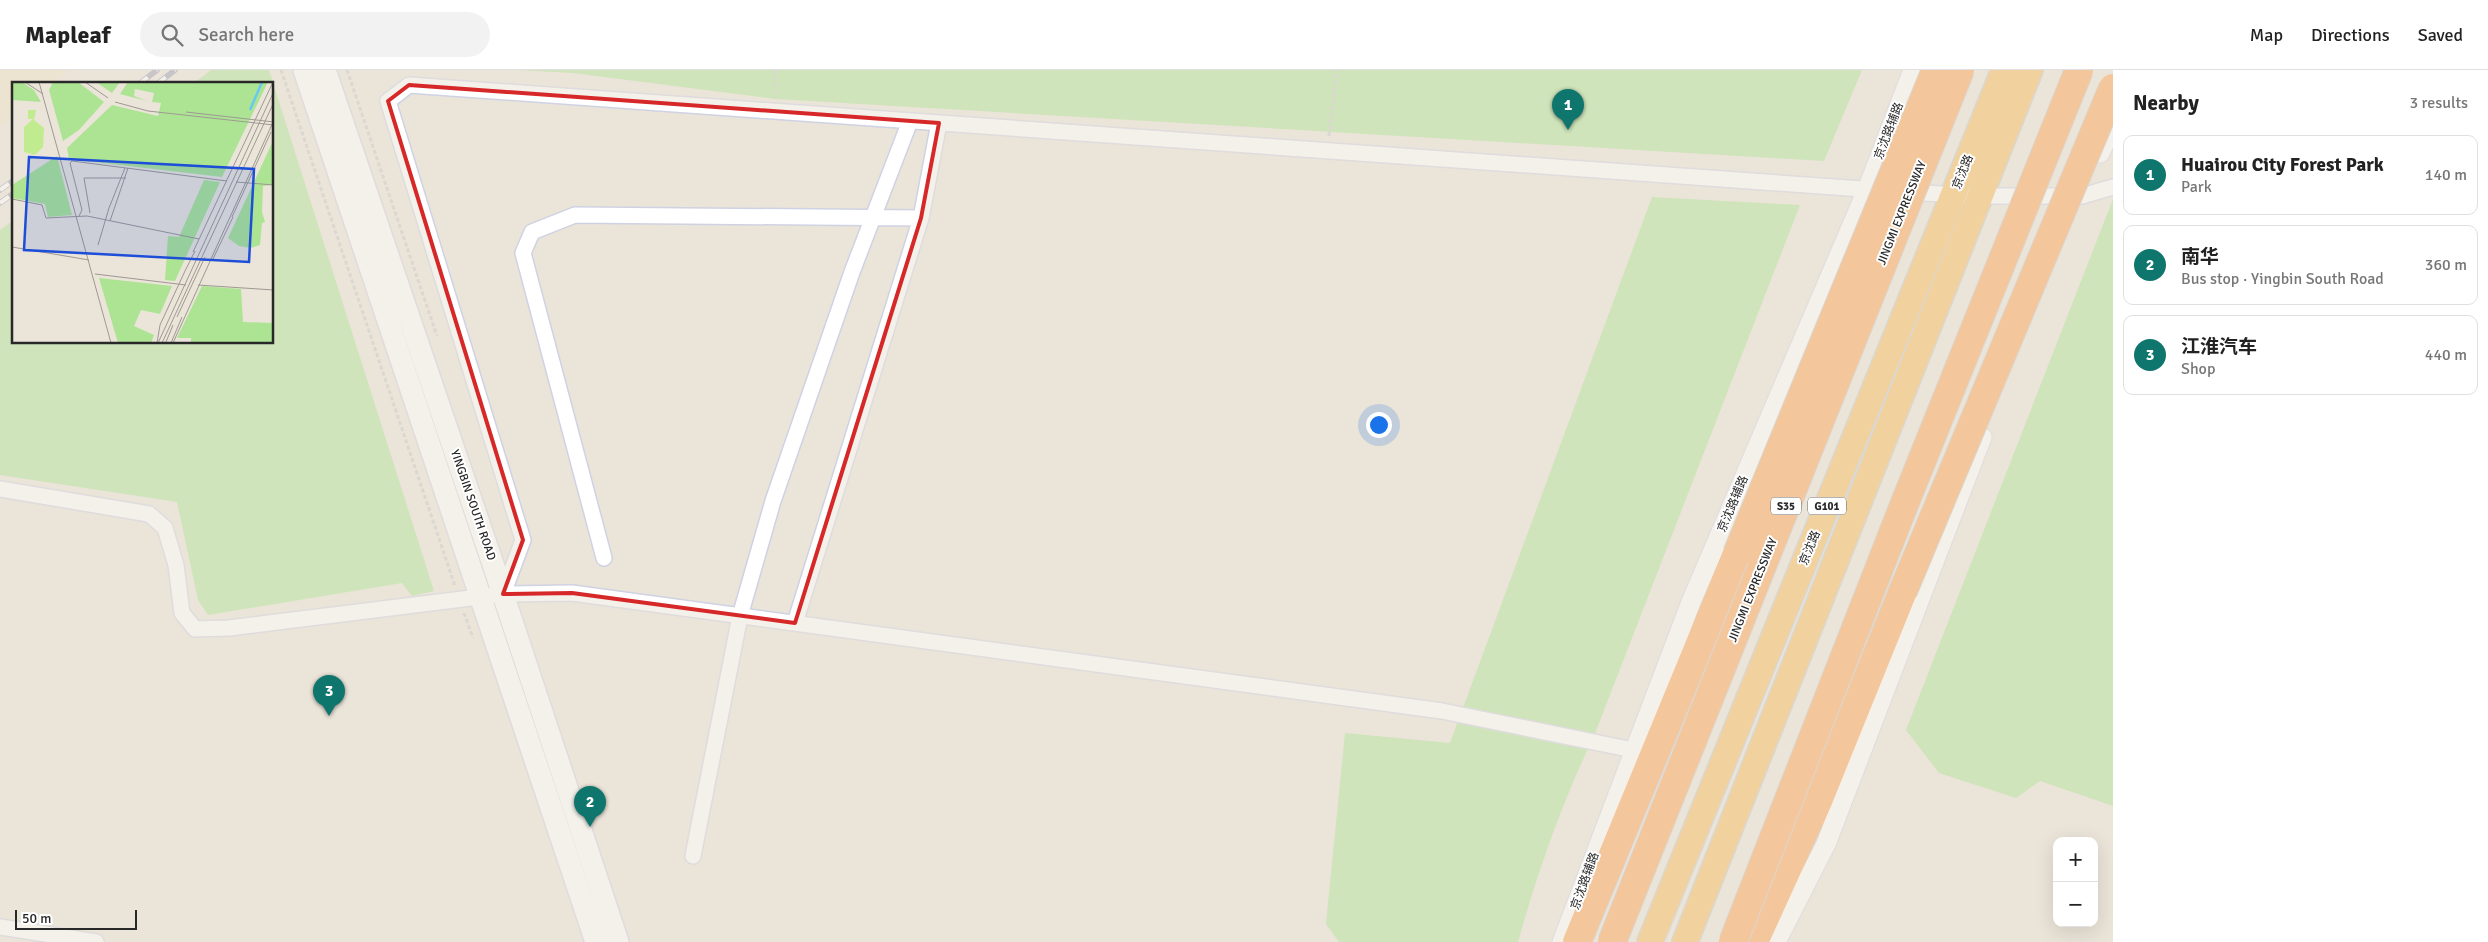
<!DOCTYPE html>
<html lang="en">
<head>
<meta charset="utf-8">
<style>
  :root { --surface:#fff; --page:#f2f2f2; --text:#222; --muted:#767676; --line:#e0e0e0; --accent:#0f766e }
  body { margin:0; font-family:Signika,"Noto Sans SC",sans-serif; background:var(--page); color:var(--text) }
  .controls { position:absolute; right:15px; bottom:15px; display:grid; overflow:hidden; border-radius:10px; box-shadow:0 5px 20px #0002 }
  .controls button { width:45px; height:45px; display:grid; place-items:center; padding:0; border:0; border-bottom:1px solid var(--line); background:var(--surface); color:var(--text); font:25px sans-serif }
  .scale { position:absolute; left:15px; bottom:12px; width:122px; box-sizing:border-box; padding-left:5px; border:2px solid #282828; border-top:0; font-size:14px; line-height:18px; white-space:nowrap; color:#282828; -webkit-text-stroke:4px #fff; paint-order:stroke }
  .you { position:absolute; left:1378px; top:354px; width:18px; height:18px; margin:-12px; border:4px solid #fff; border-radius:50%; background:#1a73e8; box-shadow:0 0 0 8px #1a73e833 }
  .badge { display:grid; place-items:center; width:32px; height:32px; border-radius:50%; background:var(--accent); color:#fff; font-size:16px; font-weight:700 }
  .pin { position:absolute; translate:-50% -41px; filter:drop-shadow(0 1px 2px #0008) }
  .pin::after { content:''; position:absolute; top:26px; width:18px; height:15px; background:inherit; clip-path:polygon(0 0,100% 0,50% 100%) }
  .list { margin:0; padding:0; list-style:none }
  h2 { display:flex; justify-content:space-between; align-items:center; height:65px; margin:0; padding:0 20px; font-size:21px }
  h2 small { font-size:16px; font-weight:400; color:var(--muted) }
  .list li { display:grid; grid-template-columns:32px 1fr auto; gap:15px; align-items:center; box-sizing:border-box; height:80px; margin:0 10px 10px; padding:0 10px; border:1px solid var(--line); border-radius:10px }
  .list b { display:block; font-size:19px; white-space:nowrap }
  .list p { margin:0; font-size:16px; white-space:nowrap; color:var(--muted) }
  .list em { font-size:16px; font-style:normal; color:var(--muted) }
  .icon { flex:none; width:28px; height:28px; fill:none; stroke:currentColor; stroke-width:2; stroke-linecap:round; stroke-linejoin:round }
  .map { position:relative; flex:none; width:2113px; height:872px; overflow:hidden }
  header { display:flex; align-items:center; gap:30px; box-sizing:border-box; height:70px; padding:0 25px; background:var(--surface); border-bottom:1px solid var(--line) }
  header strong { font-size:24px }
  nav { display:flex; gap:28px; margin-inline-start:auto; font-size:18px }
  .search { width:350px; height:45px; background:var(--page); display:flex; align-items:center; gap:12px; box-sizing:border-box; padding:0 18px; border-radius:28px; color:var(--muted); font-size:19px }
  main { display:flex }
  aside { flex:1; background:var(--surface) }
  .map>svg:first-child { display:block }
  .education { fill:#eee3c8 }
  .green { fill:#ade494 }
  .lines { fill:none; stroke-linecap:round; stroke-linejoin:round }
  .minor-casing { stroke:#cfd2e2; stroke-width:18 }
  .tertiary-casing { stroke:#cfd2e2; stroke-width:21 }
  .secondary-casing { stroke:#cfd2e2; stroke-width:24 }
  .trunk-casing { stroke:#c7c7c7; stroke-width:28 }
  .motorway-casing { stroke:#c7c7c7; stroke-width:30 }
  .path { stroke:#c7c7c7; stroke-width:3; stroke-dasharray:4 2.5; stroke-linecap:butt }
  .minor { stroke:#fff; stroke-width:15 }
  .tertiary { stroke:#fff; stroke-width:19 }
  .secondary { stroke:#fff; stroke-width:21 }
  .trunk { stroke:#f9bb54; stroke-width:25 }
  .motorway { stroke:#ffa251; stroke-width:28 }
  .rail-casing { stroke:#9c9fb3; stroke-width:5.5 }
  .rail { stroke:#fff; stroke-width:4; stroke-dasharray:11; stroke-linecap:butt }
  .motorway-bridge-casing { stroke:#c7c7c7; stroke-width:30; stroke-linecap:butt }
  .motorway-bridge { stroke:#ffa251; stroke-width:28 }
  .marked { fill:none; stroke:#d62828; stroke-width:4; stroke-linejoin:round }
  .labels { text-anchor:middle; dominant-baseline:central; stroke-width:4; stroke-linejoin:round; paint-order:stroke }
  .shield { fill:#fff; stroke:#686868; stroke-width:1 }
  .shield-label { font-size:11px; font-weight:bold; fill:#282828 }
  .street-label { font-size:12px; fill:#282828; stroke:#fff }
  .inset-river { fill:none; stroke:#69c8f1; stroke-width:2.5 }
  .inset-road { fill:none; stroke:#9d9992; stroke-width:1 }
  .view { fill:#1d4ed8; fill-opacity:0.15; stroke:#1d4ed8; stroke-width:2.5 }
  .inset-edge { fill:none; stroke:#282828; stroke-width:2.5 }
</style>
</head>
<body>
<header>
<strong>Mapleaf</strong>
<div class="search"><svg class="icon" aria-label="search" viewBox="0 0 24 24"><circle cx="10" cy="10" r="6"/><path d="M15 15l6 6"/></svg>Search here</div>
<nav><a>Map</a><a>Directions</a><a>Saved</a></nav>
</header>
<main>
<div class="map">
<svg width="2113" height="872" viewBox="0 0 2113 872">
  <rect width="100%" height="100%" fill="#ebe4d9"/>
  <!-- education -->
  <path class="education" d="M0 0H70L53 14H14V46L0 57Z"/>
  <!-- green -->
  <path class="green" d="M211 0H269L434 521 412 526 402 513 208 545 198 530 177 432 0 405V160L14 150V272H272V14H193Z
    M518 0H1862L1824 91 775 29 573 3Z
    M1652 127 1800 135 1594 666C1562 732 1538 801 1518 872H1339L1326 854 1345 663 1450 673Z
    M2113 129V736L2040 711 2016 728 1939 703 1906 660Z"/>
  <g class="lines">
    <defs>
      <path id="minor" d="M1906 122 1978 126H2082L2113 117
        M0 419 149 444 165 458 176 495 182 543 195 559 229 558 503 524 572 523 1442 641 1633 680
        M604 488 523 183 532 162 575 145 921 148
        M503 524 523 470 388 31 409 15 1876 120
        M795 553 921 148 939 53
        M693 786 740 546 773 431 852 202 910 51
        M0 857 96 872"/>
      <path id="tertiary" d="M2100 83 2113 54
        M1562 872 1691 532 1867 120 1913 0
        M1776 872 1826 774 1982 367"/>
      <path id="secondary" d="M304 0 596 872
        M325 0 496 503 618 872"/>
      <path id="trunk" d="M1650 872 2004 0
        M1685 872 2030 0"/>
      <path id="motorway" d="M1577 872 1737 484
        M1754 872 1818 731 1903 521"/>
    </defs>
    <!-- minor casing -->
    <use href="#minor" class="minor-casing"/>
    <!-- tertiary casing -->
    <use href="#tertiary" class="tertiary-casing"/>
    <!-- secondary casing -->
    <use href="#secondary" class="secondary-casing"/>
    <!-- trunk casing -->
    <use href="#trunk" class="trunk-casing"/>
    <!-- motorway casing -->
    <use href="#motorway" class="motorway-casing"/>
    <!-- path -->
    <path class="path" d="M281 0 455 516
      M347 0 437 266
      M775 0V27
      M1329 66 1337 0
      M464 543 473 568"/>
    <!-- minor -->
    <use href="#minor" class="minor"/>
    <!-- tertiary -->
    <use href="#tertiary" class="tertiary"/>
    <!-- secondary -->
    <use href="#secondary" class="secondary"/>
    <!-- trunk -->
    <use href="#trunk" class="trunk"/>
    <!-- motorway -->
    <use href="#motorway" class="motorway"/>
    <defs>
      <path id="rail" d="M139 14 157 0
        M157 14 175 0
        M0 120 14 110
        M0 133 14 123"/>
    </defs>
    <!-- rail casing -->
    <use href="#rail" class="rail-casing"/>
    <!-- rail -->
    <use href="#rail" class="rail"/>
    <defs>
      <path id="motorway-bridge" d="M1737 484 1936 0
        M1903 521 2113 18
        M1612 872 1960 0
        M1733 872 1904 435 2079 0"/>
    </defs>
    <!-- motorway-bridge casing -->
    <use href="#motorway-bridge" class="motorway-bridge-casing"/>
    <!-- motorway-bridge -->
    <use href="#motorway-bridge" class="motorway-bridge"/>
  </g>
  <!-- marked area -->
  <path d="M0 0H2113V872H0ZM409 15 939 53 921 148 795 553 572 523 503 524 523 470 388 31Z" fill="#ebe4d9" fill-opacity=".55" fill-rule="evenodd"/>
  <path class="marked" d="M409 15 939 53 921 148 795 553 572 523 503 524 523 470 388 31Z"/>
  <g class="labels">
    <!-- shield labels -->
    <g class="shield">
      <rect x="1771" y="427.5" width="30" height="17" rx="4"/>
      <rect x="1808" y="427.5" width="38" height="17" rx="4"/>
    </g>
    <g class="shield-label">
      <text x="1786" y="436">S35</text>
      <text x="1827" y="436">G101</text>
    </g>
    <!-- street labels -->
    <g class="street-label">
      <text transform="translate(1889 61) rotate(-69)">京沈路辅路</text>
      <text transform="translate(1963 102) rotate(-68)">京沈路</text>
      <text transform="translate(1902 143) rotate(-68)">JINGMI EXPRESSWAY</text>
      <text transform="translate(1733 434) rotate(-67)">京沈路辅路</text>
      <text transform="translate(473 435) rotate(71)">YINGBIN SOUTH ROAD</text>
      <text transform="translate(1810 478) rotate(-68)">京沈路</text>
      <text transform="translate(1753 520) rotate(-68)">JINGMI EXPRESSWAY</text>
      <text transform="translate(1585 811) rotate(-70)">京沈路辅路</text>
    </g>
  </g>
  <!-- overview -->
  <g transform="translate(12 12)">
    <rect width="261" height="261" fill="#ebe4d9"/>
    <path d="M0 0H10L22 8 29 20 0 18ZM41 0H66L92 20 67 48 51 59 37 8ZM84 0H108L100 11ZM116 0H256L210 95 57 77 55 66 100 23 146 34 149 21 140 20 142 11 123 7 122 14 135 19 108 12ZM261 59V103L251 104 250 130 253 140 250 141 248 163 239 166 227 164 216 156ZM45 74 60 133 36 135 33 122 0 116V103ZM192 98 208 100 163 199 153 198 156 154 167 155ZM87 196 160 204 148 232 129 228 122 244 142 253 139 261H106ZM190 204 229 207 231 240 261 241V261H179V256H165Z" fill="#ade494"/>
    <path d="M16 28H24L22 38 32 46 31 65 23 73 12 70V45L21 37H16Z" fill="#c1eb8f"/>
    <path class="inset-river" d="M238 28 250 0"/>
    <path class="inset-road" d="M13 0 31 12M27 0 99 261M73 0 96 16M103 20 136 29 262 43M174 30 262 40M224 100 262 103M0 117 30 123 34 136 75 134 187 157M78 131 72 96H114M67 134 70 128 58 81 60 79 215 99M220 135 259 50M98 139 116 86M86 163 97 126 113 86M0 165 77 178M181 170 261 0M200 179 221 135M173 189 183 169M83 192 174 203M186 203 262 208M165 235 193 175M154 260 161 243M145 261 148 243 173 189M146 261 262 9M150 261 262 20M159 261 170 235M161 261 262 38"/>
    <path class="view" d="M17 75 242 87 237 180 12 168Z"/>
    <rect width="261" height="261" class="inset-edge"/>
  </g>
</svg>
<div class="controls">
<button>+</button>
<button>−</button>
</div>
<div class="scale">50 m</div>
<div class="you"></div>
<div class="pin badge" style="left:1568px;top:60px">1</div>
<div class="pin badge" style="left:590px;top:757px">2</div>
<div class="pin badge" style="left:329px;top:646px">3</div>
</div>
<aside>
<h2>Nearby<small>3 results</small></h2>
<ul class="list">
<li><span class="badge">1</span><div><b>Huairou City Forest Park</b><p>Park</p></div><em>140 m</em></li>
<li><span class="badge">2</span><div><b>南华</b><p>Bus stop · Yingbin South Road</p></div><em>360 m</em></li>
<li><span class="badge">3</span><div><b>江淮汽车</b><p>Shop</p></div><em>440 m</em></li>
</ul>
</aside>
</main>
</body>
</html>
